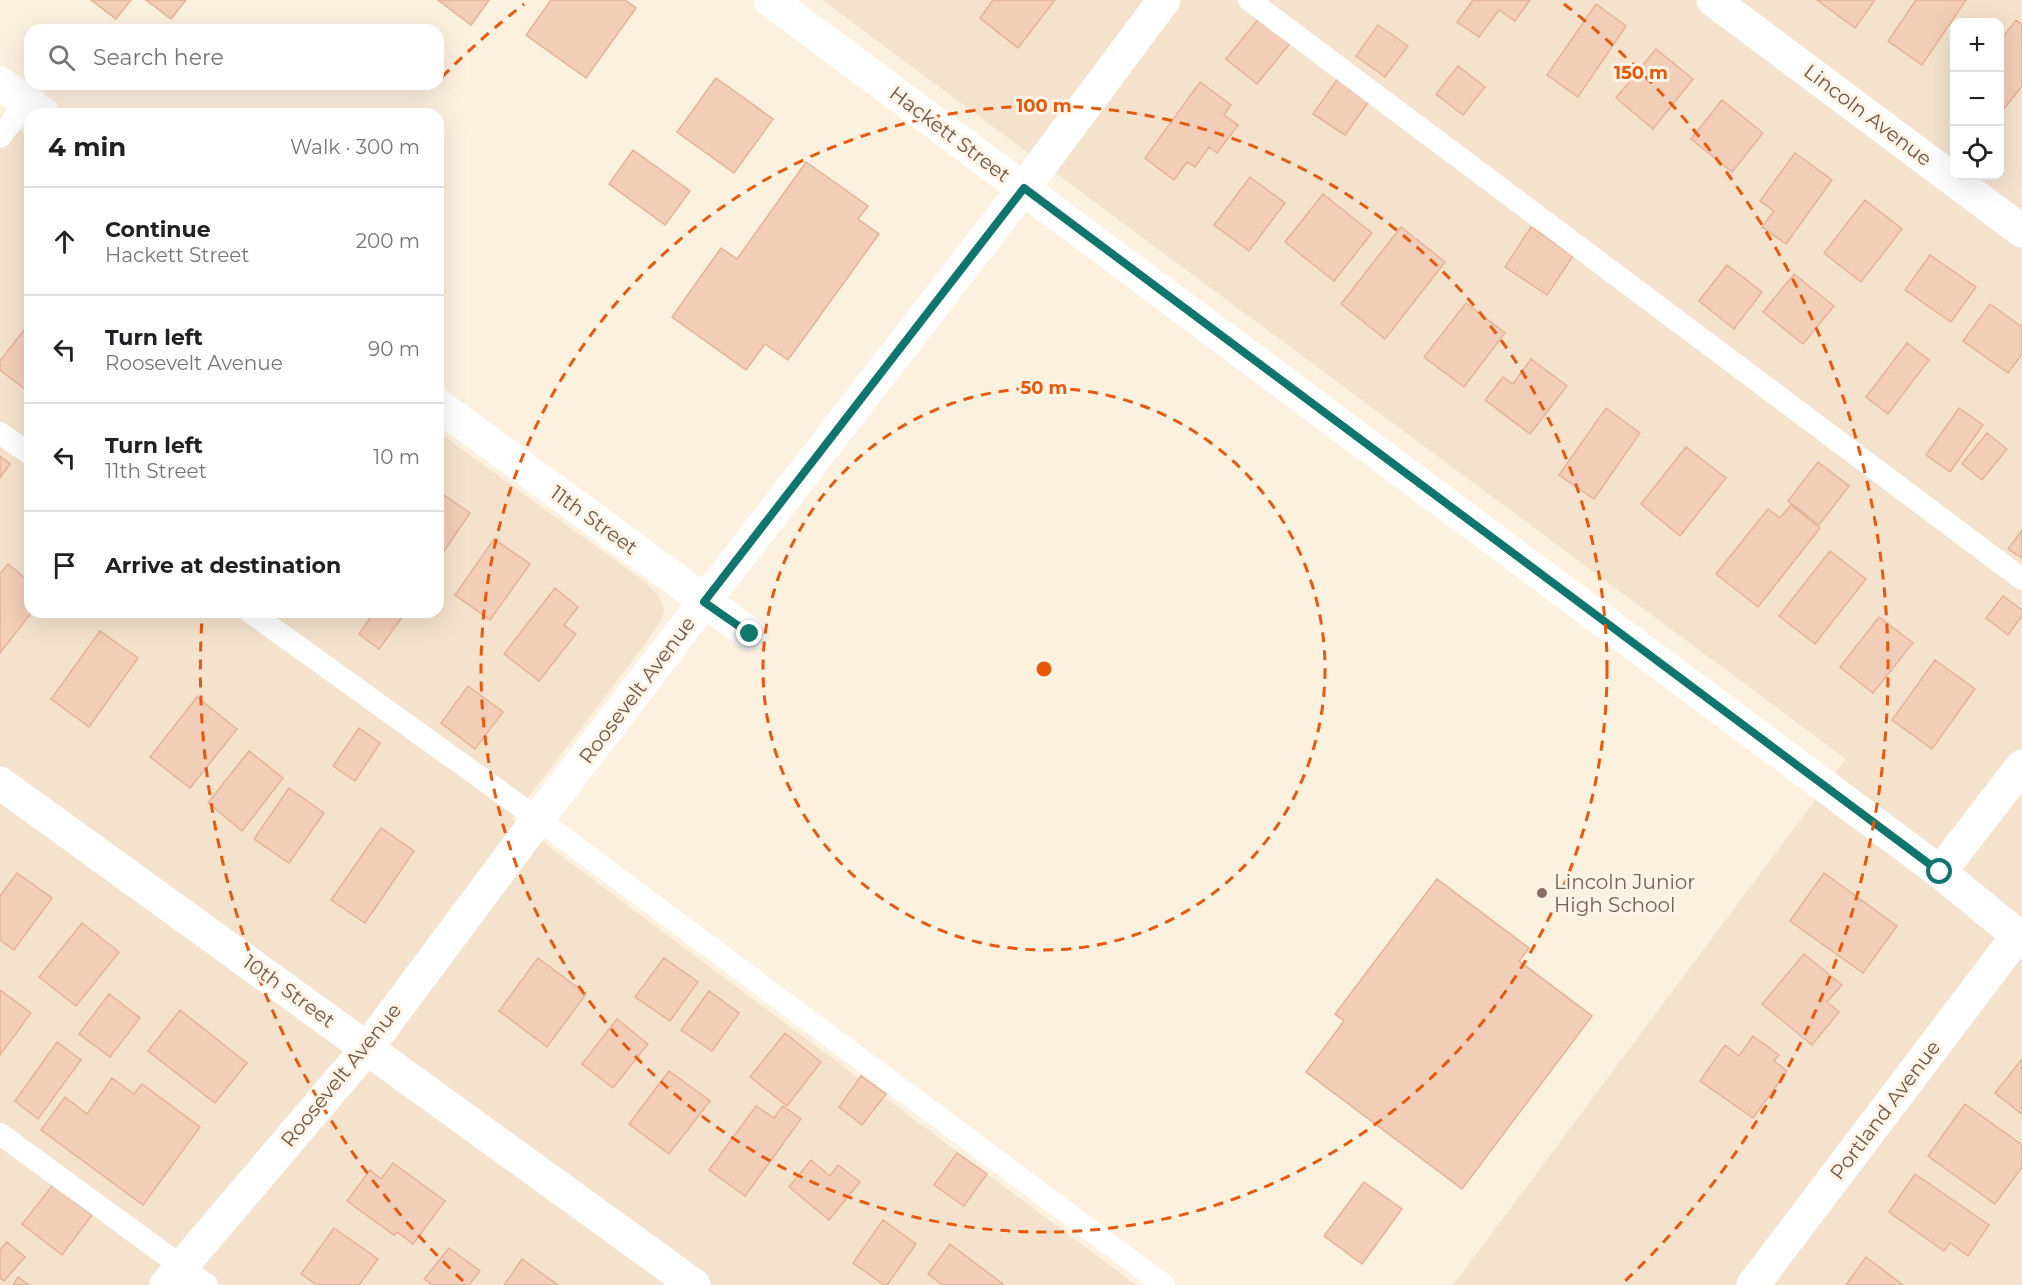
<!DOCTYPE html>
<html lang="en">
<head>
<meta charset="utf-8">
<style>
  :root { --surface:#fff; --page:#f6f6f6; --text:#202124; --muted:#757577; --line:#e0e0e0 }
  body { margin:0; font-family:Montserrat,sans-serif; background:var(--page); color:var(--text) }
  .controls { position:absolute; right:18px; top:18px; display:grid; overflow:hidden; border-radius:12px; box-shadow:0 6px 24px #0002 }
  .controls button { width:54px; height:54px; display:grid; place-items:center; padding:0; border:0; border-bottom:2px solid var(--line); background:var(--surface); color:var(--text); font:30px sans-serif }
  .stop { position:absolute; width:18px; height:18px; margin:-14px; border:4px solid #0f766e; border-radius:50%; background:#fff }
  .stop.end { background:#0f766e; border-color:#fff; box-shadow:0 2px 6px #0008 }
  .list { margin:0; padding:0; list-style:none }
  h2 { display:flex; justify-content:space-between; align-items:center; height:78px; margin:0; padding:0 24px; font-size:26px }
  h2 small { font-size:20px; font-weight:400; color:var(--muted) }
  .list li { display:grid; grid-template-columns:39px 1fr auto; gap:18px; align-items:center; box-sizing:border-box; height:108px; padding:0 24px; border-top:2px solid var(--line) }
  .list b { display:block; font-size:22px; white-space:nowrap }
  .list p { margin:0; font-size:20px; white-space:nowrap; color:var(--muted) }
  .list em { font-size:20px; font-style:normal; color:var(--muted) }
  .icon { flex:none; width:33px; height:33px; fill:none; stroke:currentColor; stroke-width:2; stroke-linecap:round; stroke-linejoin:round }
  .map { position:relative; flex:none; width:2022px; height:1285px; overflow:hidden }
  .search { position:absolute; background:var(--surface); box-shadow:0 6px 24px #0002; left:24px; top:24px; width:420px; height:66px; display:flex; align-items:center; gap:15px; box-sizing:border-box; padding:0 21px; border-radius:18px; color:var(--muted); font-size:22px }
  .panel { position:absolute; background:var(--surface); box-shadow:0 6px 24px #0002; left:24px; top:108px; width:420px; height:510px; border-radius:18px }
  .map>svg:first-child { display:block }
  .residential { fill:#f4e2cd; fill-rule:evenodd }
  .building { fill:#f2cdb7; stroke:#e4b397; stroke-width:1.5 }
  .lines { fill:none; stroke-linecap:round; stroke-linejoin:round }
  .service { stroke:#fff; stroke-width:22 }
  .minor { stroke:#fff; stroke-width:33 }
  .tertiary { stroke:#fff; stroke-width:33 }
  .route { stroke:#0f766e; stroke-width:8 }
  .ring { fill:none; stroke:#e8590c; stroke-width:3; stroke-dasharray:10 8 }
  .education-dot { fill:#8d6e63; stroke:#fff4e5; stroke-width:2 }
  .labels { text-anchor:middle; dominant-baseline:central; stroke-width:6; stroke-linejoin:round; paint-order:stroke }
  .street-label { font-size:20px; fill:#725647; stroke:#fff4e5 }
  .education-label { font-size:20px; fill:#785e54; stroke:#fff4e5; text-anchor:start }
  .centre { fill:#e8590c; stroke:#fff4e5; stroke-width:3 }
  .ring-label { font-size:18px; text-anchor:middle; font-weight:bold; fill:#e8590c; stroke:#fff4e5; stroke-width:6; stroke-linejoin:round; paint-order:stroke }
</style>
</head>
<body>
<div class="map">
<svg width="2022" height="1285" viewBox="0 0 2022 1285">
  <rect width="100%" height="100%" fill="#fcf0df"/>
  <!-- residential -->
  <path class="residential" d="M822 0H2022V1285H1453L1846 759ZM1954 22H2000V176H1954Z
    M0 115 30 137V612H438V432L644 581 657 594 664 608 662 619 645 644 512 819 1136 1285H0Z"/>
  <!-- building -->
  <path class="building" d="M91 0H131L116 19Z
    M146 0H186L171 19Z
    M438 0H489L471 25Z
    M551 0H625L636 8 586 78 526 35Z
    M993 0H1055L1018 48 980 18Z
    M1473 0H1530L1515 21 1499 10 1479 37 1457 22Z
    M1817 0H1875L1855 28Z
    M1916 0H1966L1922 65 1888 41Z
    M1596 4 1626 26 1578 97 1547 75Z
    M1260 17 1291 42 1257 84 1226 59Z
    M2016 20 2022 25V86L2003 110 2000 108V41Z
    M1378 25 1408 46 1385 77 1356 56Z
    M1656 49 1693 79 1653 129 1616 98Z
    M1458 66 1485 87 1463 115 1436 94Z
    M716 78 773 119 734 173 677 132Z
    M1338 78 1370 100 1345 135 1313 114Z
    M1200 82 1231 105 1224 115 1238 125 1217 153 1209 147 1195 167 1187 162 1174 180 1145 158Z
    M1722 100 1763 133 1732 172 1691 139Z
    M633 150 690 191 665 225 609 184Z
    M1795 153 1832 180 1786 244 1762 227 1774 211 1760 201Z
    M806 162 868 206 858 219 879 234 788 360 765 344 746 370 672 317 721 248 737 259Z
    M1250 177 1285 203 1249 251 1214 225Z
    M1323 194 1372 233 1334 281 1285 242Z
    M1865 200 1902 229 1861 282 1824 253Z
    M1401 227 1445 262 1385 339 1341 304Z
    M1531 227 1573 256 1547 295 1505 267Z
    M1930 255 1976 287 1951 322 1905 290Z
    M1727 265 1762 292 1734 329 1699 301Z
    M1794 274 1834 306 1803 344 1763 312Z
    M1466 303 1505 333 1464 387 1424 357Z
    M1990 304 2022 327V354L2008 373 1963 341Z
    M28 325 30 327V393L0 370V361Z
    M1907 343 1929 360 1888 414 1866 397Z
    M1531 359 1567 386 1530 434 1485 400 1503 377 1513 384Z
    M1606 408 1640 433 1594 499 1559 475Z
    M1959 408 1983 425 1950 472 1926 455Z
    M1987 433 2007 449 1982 480 1962 464Z
    M1686 447 1726 478 1680 536 1641 504Z
    M0 456 10 464 0 478Z
    M1818 462 1849 486 1819 525 1788 501Z
    M438 491 470 513 438 560Z
    M1791 505 1820 528 1758 607 1716 574 1768 509 1780 518Z
    M2022 530V558L2008 549Z
    M494 539 530 564 490 620 455 595Z
    M1830 551 1866 579 1815 644 1779 616Z
    M8 564 30 582V612H32L0 653V574Z
    M555 588 578 607 564 625 576 634 539 681 504 654Z
    M2003 596 2022 610V616L2008 635 1986 618Z
    M374 612H398L403 616 379 649 359 634Z
    M1879 617 1913 643 1873 693 1840 667Z
    M100 631 138 658 89 727 51 699Z
    M1935 660 1975 689 1932 749 1892 720Z
    M468 686 503 712 475 749 441 723Z
    M197 697 237 729 190 788 150 757Z
    M359 728 380 743 355 781 333 766Z
    M249 751 283 778 242 831 208 803Z
    M289 788 324 813 289 863 254 839Z
    M381 828 414 851 365 923 331 900Z
    M17 873 52 898 14 950 0 940V896Z
    M1824 873 1897 926 1863 973 1790 921Z
    M1437 879 1529 948 1519 961 1592 1016 1462 1189 1306 1072 1344 1021 1335 1014Z
    M82 923 119 952 76 1006 39 977Z
    M1804 954 1842 985 1827 1002 1839 1012 1812 1045 1762 1004Z
    M538 958 586 994 547 1047 499 1011Z
    M664 958 698 982 670 1021 635 997Z
    M0 990 31 1013 0 1055Z
    M709 991 739 1013 712 1051 681 1030Z
    M109 994 140 1018 110 1057 79 1034Z
    M180 1010 247 1063 215 1103 148 1051Z
    M617 1019 648 1044 613 1088 582 1064Z
    M785 1033 821 1062 787 1106 750 1077Z
    M1753 1036 1779 1055 1774 1061 1787 1071 1753 1118 1700 1081 1725 1045 1739 1056Z
    M57 1042 81 1060 38 1119 15 1101Z
    M2022 1059V1114L1995 1093Z
    M669 1071 710 1101 669 1154 629 1124Z
    M861 1076 886 1094 862 1125 839 1107Z
    M112 1078 134 1094 142 1084 200 1127 143 1205 41 1130 65 1097 87 1114Z
    M1965 1104 2022 1145V1167L1995 1204 1928 1156Z
    M756 1106 774 1118 783 1106 801 1119 745 1196 709 1170Z
    M957 1153 987 1174 964 1206 934 1185Z
    M811 1160 830 1176 838 1165 860 1182 829 1220 789 1187Z
    M393 1163 445 1201 413 1244 397 1232 394 1235 347 1201 370 1170 381 1179Z
    M1915 1174 1989 1225 1968 1256 1950 1243 1944 1251 1889 1212Z
    M1364 1182 1402 1209 1362 1264 1324 1236Z
    M53 1185 92 1215 62 1255 22 1224Z
    M883 1220 916 1244 887 1285H884L853 1263Z
    M334 1228 378 1259 359 1285H317L301 1274Z
    M7 1242 25 1257 4 1281 0 1278V1250Z
    M950 1244 1003 1284 1002 1285H943L928 1274Z
    M449 1248 480 1271 469 1285H432L424 1279Z
    M1866 1257 1903 1285H1846Z
    M522 1259 558 1285H504Z
    M18 1277 29 1285H13Z"/>
  <g class="lines">
    <!-- service -->
    <path class="service" d="M1249 0 2022 579
      M0 137 27 102
      M0 433 30 454
      M250 612 538 819 1164 1285
      M0 1134 207 1285"/>
    <!-- minor -->
    <path class="minor" d="M1713 0 2022 231
      M0 83 43 114
      M438 405 750 634
      M0 783 694 1285
      M1940 872 2022 766
      M166 1285 368 1047 538 819 704 602 1024 188 1164 0"/>
    <!-- tertiary -->
    <path class="tertiary" d="M770 0 1940 872 2022 939
      M1753 1285 2018 935"/>
  </g>
  <g class="lines">
    <!-- route -->
    <path class="route" d="M750 634 704 602 1024 188 1940 872"/>
  </g>
  <!-- distance rings -->
  <g class="ring">
    <circle cx="1044" cy="669" r="281"/>
    <circle cx="1044" cy="669" r="563"/>
    <path d="M463 1281A844 844 0 0 1 202 617M442 77A844 844 0 0 1 524 4M1564 4A844 844 0 0 1 1625 1281"/>
  </g>
  <!-- markers -->
  <circle class="education-dot" cx="1542" cy="893" r="6"/>
  <g class="labels">
    <!-- street labels -->
    <g class="street-label">
      <text transform="translate(1868 115) rotate(37)">Lincoln Avenue</text>
      <text transform="translate(950 134) rotate(37)">Hackett Street</text>
      <text transform="translate(594 520) rotate(36)">11th Street</text>
      <text transform="translate(637 690) rotate(-53)">Roosevelt Avenue</text>
      <text transform="translate(289 991) rotate(36)">10th Street</text>
      <text transform="translate(341 1075) rotate(-51)">Roosevelt Avenue</text>
      <text transform="translate(1885 1110) rotate(-53)">Portland Avenue</text>
    </g>
    <!-- education labels -->
    <g class="education-label">
      <text x="1554" y="882">Lincoln Junior<tspan x="1554" dy="23">High School</tspan></text>
    </g>
  </g>
  <circle cx="1044" cy="669" r="9" class="centre"/>
  <g class="ring-label">
    <text x="1641" y="79">150 m</text>
    <text x="1044" y="112">100 m</text>
    <text x="1044" y="394">50 m</text>
  </g>
</svg>
<div class="controls">
<button>+</button>
<button>−</button>
<button><svg class="icon" aria-label="locate" viewBox="0 0 24 24"><circle cx="12" cy="12" r="6"/><path d="M12 2v4M12 18v4M2 12h4M18 12h4"/></svg></button>
</div>
<div class="stop" style="left:1940px;top:872px"></div>
<div class="stop end" style="left:750px;top:634px"></div>
<div class="search"><svg class="icon" aria-label="search" viewBox="0 0 24 24"><circle cx="10" cy="10" r="6"/><path d="M15 15l6 6"/></svg>Search here</div>
<section class="panel">
<h2>4 min<small>Walk · 300 m</small></h2>
<ul class="list">
<li><svg class="icon" aria-label="ahead" viewBox="0 0 24 24"><path d="M12 20V5M6 11l6-6 6 6"/></svg><div><b>Continue</b><p>Hackett Street</p></div><em>200 m</em></li>
<li><svg class="icon" aria-label="left" viewBox="0 0 24 24"><path d="M17 20v-9H6M10 6l-5 5 5 5"/></svg><div><b>Turn left</b><p>Roosevelt Avenue</p></div><em>90 m</em></li>
<li><svg class="icon" aria-label="left" viewBox="0 0 24 24"><path d="M17 20v-9H6M10 6l-5 5 5 5"/></svg><div><b>Turn left</b><p>11th Street</p></div><em>10 m</em></li>
<li><svg class="icon" aria-label="arrive" viewBox="0 0 24 24"><path d="M6 21V4h12l-3 4 3 4H6"/></svg><div><b>Arrive at destination</b></div></li>
</ul>
</section>
</div>
</body>
</html>
